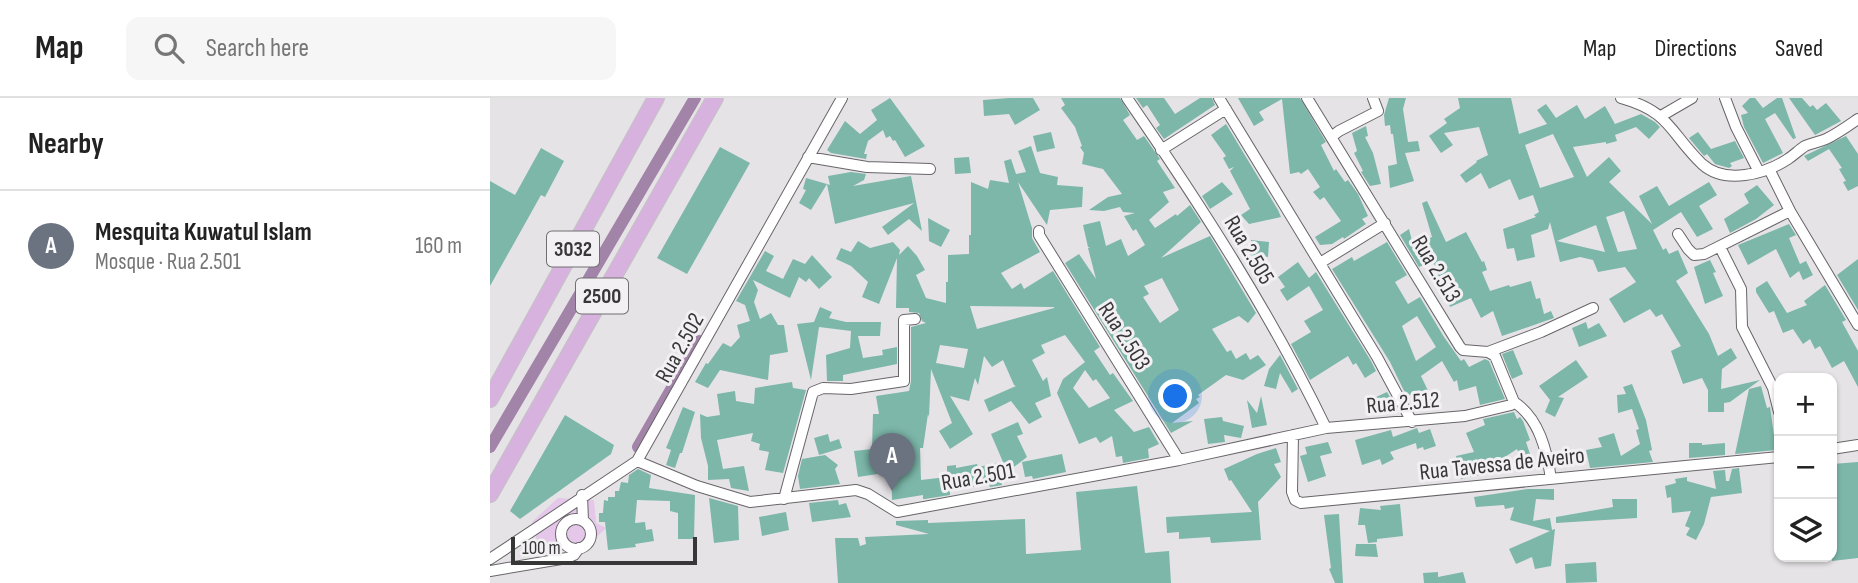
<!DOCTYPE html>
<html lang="en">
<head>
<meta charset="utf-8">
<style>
  :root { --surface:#fff; --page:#f6f6f6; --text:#222; --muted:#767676; --line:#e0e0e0; --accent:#7c3aed }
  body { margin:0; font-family:"Sofia Sans Condensed",sans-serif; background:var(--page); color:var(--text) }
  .controls { position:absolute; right:21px; bottom:21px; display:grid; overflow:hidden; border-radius:14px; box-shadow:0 2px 5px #0004 }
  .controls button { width:63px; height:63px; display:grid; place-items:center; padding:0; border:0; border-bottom:2px solid var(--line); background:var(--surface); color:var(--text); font:35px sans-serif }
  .scale { position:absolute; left:21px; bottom:18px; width:186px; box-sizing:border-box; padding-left:7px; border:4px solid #383738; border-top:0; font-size:19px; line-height:24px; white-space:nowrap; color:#383738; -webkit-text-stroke:5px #f3f0f4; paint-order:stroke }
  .you { position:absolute; left:686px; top:299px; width:24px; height:24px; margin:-18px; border:5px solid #fff; border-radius:50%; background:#1a73e8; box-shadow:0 0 0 10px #1a73e833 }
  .badge { display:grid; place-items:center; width:46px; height:46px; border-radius:50%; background:var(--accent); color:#fff; font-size:23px; font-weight:700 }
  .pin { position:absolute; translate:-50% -58px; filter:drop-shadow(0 2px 4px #0008) }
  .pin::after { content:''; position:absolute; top:37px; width:24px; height:21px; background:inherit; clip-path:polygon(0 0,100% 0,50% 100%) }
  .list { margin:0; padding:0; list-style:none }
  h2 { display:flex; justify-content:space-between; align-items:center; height:91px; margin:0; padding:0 28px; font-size:30px }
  h2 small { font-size:23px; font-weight:400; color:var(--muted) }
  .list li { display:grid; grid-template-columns:46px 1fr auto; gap:21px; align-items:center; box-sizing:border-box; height:112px; padding:0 28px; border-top:2px solid var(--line) }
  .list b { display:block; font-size:26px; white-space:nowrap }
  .list p { margin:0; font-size:23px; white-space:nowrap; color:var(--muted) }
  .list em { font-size:23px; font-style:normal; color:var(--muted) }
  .icon { flex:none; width:38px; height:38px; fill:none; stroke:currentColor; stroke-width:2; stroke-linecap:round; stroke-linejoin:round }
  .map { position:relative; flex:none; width:1368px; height:485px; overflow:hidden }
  header { display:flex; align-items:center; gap:42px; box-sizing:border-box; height:98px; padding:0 35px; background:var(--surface); border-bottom:2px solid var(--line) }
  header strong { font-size:33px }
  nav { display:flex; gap:38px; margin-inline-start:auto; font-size:24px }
  .search { width:490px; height:63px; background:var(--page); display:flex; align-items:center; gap:18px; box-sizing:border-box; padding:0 24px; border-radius:14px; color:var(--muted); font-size:26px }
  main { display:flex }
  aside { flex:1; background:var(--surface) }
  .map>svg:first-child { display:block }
  .green { fill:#e4c7e9 }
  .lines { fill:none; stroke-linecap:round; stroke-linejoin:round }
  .canal { stroke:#a384a9; stroke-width:12 }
  .building { fill:#7cb7a9; fill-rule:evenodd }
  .street-casing { stroke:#686569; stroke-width:12 }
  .primary-casing { stroke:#c3c3c3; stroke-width:18 }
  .street { stroke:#fff; stroke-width:10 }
  .primary { stroke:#d8b2df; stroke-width:16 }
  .labels { text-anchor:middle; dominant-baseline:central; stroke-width:6; stroke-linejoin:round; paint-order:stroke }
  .shield { fill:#f3f0f4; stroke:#706e70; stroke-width:2 }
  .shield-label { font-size:21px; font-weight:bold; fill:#383738 }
  .street-label { font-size:23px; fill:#383738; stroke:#f3f0f4 }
</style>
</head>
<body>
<header>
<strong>Map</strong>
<div class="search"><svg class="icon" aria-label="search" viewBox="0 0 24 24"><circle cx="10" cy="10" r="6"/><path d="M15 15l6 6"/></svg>Search here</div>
<nav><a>Map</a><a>Directions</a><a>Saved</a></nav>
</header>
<main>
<aside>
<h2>Nearby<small></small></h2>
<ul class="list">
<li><span class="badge" style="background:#6b7280">A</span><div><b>Mesquita Kuwatul Islam</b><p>Mosque · Rua 2.501</p></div><em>160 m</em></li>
</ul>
</aside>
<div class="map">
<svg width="1368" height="485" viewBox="0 0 1368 485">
  <rect width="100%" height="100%" fill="#e6e3e7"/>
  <!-- green -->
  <path class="green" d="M68 400 104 402 106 425 116 430 95 450 28 458 48 446 42 424Z"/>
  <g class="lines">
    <!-- canal -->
    <path class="canal" d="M0 349 205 0
      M148 349 209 243"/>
  </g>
  <!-- building -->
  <path class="building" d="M400 0 435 48 415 59 405 42 403 43 400 38 396 40 393 32 378 43 374 56H377L376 61 341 55 337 52 355 23 370 36 387 22 381 12Z
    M519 0H543L550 12 525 27 519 16 494 18 493 2Z
    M571 0H630L640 17 633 22 647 42 654 38 670 61 667 63 685 90 673 94 679 104 659 122 665 130 686 116 687 118 700 107 711 124 671 160 720 138 766 215 758 225 749 218 722 231 737 254 741 252 746 261 756 255 760 262 768 257 776 267 753 282 736 277 708 297 710 299 706 301 709 305 682 325 703 323 681 335 575 165 589 156 606 181 598 150 600 149H598L593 127 610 123 616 148 631 141 638 158 655 147 646 131 643 133 634 118 645 115 633 114 630 109 614 113 599 112 618 99 632 96 613 71 592 66 594 55 590 49 592 48 585 29 571 10 575 7ZM672 180 689 212 670 225 653 199 659 196 654 188Z
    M646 0H674L685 16 710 0H722L725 7 674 41 666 30 670 27 657 7 653 10Z
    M748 0H810L836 44 831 47 844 73 846 71 855 84 858 82 868 96 878 118 872 121 876 126 854 141 853 139 842 146 830 147 825 139 851 123 834 99 830 102 823 94 830 89 818 71 811 76 809 74 800 76 792 1 769 14 774 22 764 28Z
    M899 0H916L913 11 918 44 928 43 930 53 915 55 924 83 900 90 898 68 907 66 903 36H901L900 27 895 28 894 17Z
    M968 0H1021L1029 36 1057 26 1047 12 1056 6 1066 20 1087 7 1095 21 1115 8 1125 26 1151 16 1165 24 1170 29 1159 41 1146 29 1125 37 1127 43 1116 46V44L1083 49 1097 79 1119 59 1131 73 1119 84 1162 126 1149 98 1167 88 1179 108 1219 84 1227 97 1209 108 1223 131 1207 139 1191 114 1163 132 1173 152 1176 150 1179 156 1188 152 1198 175 1186 183 1219 236 1228 258 1241 250 1247 260 1232 271 1231 291 1270 282 1240 304 1234 305V314H1218V292L1212 280 1193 286 1181 253 1191 248 1172 216 1166 219 1160 211 1134 225 1119 201 1146 184 1135 169 1108 174 1103 162 1090 159 1070 164 1060 124 1058 131 1041 137 1045 159 1027 163 1024 150 1017 151 1013 131 1046 119 1044 117 1049 114 1043 97 1029 102 1020 81 999 91 991 75 976 85 970 77 987 64 986 63 998 57 989 29 954 35 963 47 951 55 939 38 957 25 954 21 970 10ZM1063 36 1084 79 1050 90 1035 47ZM1134 113 1147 151 1128 154 1116 119ZM1106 127 1115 154 1067 143Z
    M1260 0H1265L1273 10 1287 0H1292L1306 40 1303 41 1285 15 1275 21 1293 55 1273 65 1254 29 1251 17 1258 15 1252 8Z
    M1299 0H1312L1320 9 1323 7 1327 12 1336 5 1351 23 1325 37Z
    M736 26 788 112 791 119 759 126 751 117 760 111 740 73 744 69 739 71 733 60 736 58 721 37Z
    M876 28 878 38 875 39 883 55 891 86 880 88 871 74 873 73 864 55 867 53 862 35Z
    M561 34 565 50 547 54 543 38Z
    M1208 34 1221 51 1245 43 1254 60 1240 65 1242 68 1239 70 1225 66 1217 56 1214 58 1199 40Z
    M1356 38 1368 56V88L1358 93 1353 84 1356 83 1349 71 1352 70 1339 51 1318 63 1314 58Z
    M541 48 550 75 568 79 567 87 593 89 592 109 560 112 557 127 528 84 542 130V140L550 154 511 175 522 191 531 185 534 191 563 173 610 249 604 253 620 277 623 275 643 303 624 312 644 334 659 329 669 346 658 351 659 360 633 365 632 358 626 359 622 338 610 345 606 339 589 346 567 295 573 281 595 264 575 237 551 247 555 255 542 262 553 283 557 279 561 298 545 305 552 319 539 326 521 303 499 314 494 302 526 288 524 287 513 262 502 269 494 258 488 287 485 280 479 303 460 298 483 336 460 351 449 333 462 325 441 271 439 319 438 316 433 350H430L431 382 457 379V368L466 367V370L487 366 488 369 513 364 501 336 528 324 533 336 527 338 537 359 516 375 510 376 512 387 500 389 499 386 460 393V397L435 401H433V397L402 402 401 362H397L394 375 368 379 364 353 382 351 383 316H389L386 298 419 293 421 283V229L436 225 432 223 429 215 419 214V210H406L407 160 389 206 372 199 378 184 361 168 346 161 351 150 361 154 368 143 380 150 403 144 410 152 409 157 418 148 427 158 435 172 426 177 436 200 456 205V184H458V157L479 156V137H481V84L498 91 500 82 519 85 514 63 521 61 526 76 536 74 528 53ZM480 208 564 209V210L487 231ZM450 247 478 251 474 270 446 265ZM595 272 603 283 606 281 620 300 599 310 583 290Z
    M230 49 260 65 197 176 167 160Z
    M51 50 74 63 55 99 51 97 0 188V83L25 97Z
    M479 59 481 75 465 76 464 60Z
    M361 74 376 76 374 82 363 88 421 78 432 133 419 121 398 137 392 129 424 105 345 126 337 86 340 87 338 78Z
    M316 80 337 86 321 112 309 105 316 92 313 91Z
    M732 84 743 96 720 111 712 98Z
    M1267 87 1284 107 1266 121 1240 135 1234 121 1259 105 1254 96Z
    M937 103 956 144 976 134 992 164 994 163 997 172 992 174 1000 193 1019 187 1020 189 1041 183 1046 201 1050 200 1054 216 1061 213 1064 220 1012 238 1003 213 991 220 981 200 960 209 943 163 929 169 910 137 919 131 923 147 942 139 932 105Z
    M438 120 460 132 451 149 439 143Z
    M1299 126 1306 137 1299 140 1310 166 1316 163 1323 177 1313 182 1309 173 1300 180 1286 151 1258 167 1248 147Z
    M761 142 779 144 778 159 760 157Z
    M897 144 917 177 905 184 918 206 930 199 954 239 971 263 974 261 979 269 995 261 999 263 1015 301 990 307 986 288 969 293 967 282 964 284 952 263 931 278 943 303 932 309 924 294 917 299 900 264 842 171 862 159 864 163ZM927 218 946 249 926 263 912 228Z
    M275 153 284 158 276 173 293 181 303 161 315 166 322 157 342 179 329 191 319 180 316 184 309 179 300 200 263 182 268 192 264 204 270 221 281 215 288 227H294L298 254 280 257 278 282 230 272 218 290 205 284 216 265 218 266 233 245 241 249 250 239 247 227 260 223 255 207 246 203Z
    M1368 161V212L1347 177Z
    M1220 162 1226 174 1223 175 1233 198 1215 206 1204 169Z
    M808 164 819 180 826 174 881 263 886 273 875 280 866 265 863 267 858 258 820 282 801 246 821 234 814 223 833 212 819 188 797 203 790 192 795 189 788 179Z
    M1277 183 1297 215 1317 207 1314 203 1335 187 1356 222 1352 224 1368 253V289L1354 263 1342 270 1330 248 1325 251 1320 241 1313 246 1303 231 1293 235 1284 213 1279 215 1266 194V190Z
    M330 209 342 214 339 220 356 224H391L390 238H368L373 260 393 257 392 252 407 249V266L353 277V283H337L336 257 360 250 361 233 329 229 321 282 307 226 324 224Z
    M1096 224 1098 231 1109 225 1117 238 1089 249 1082 230Z
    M1023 252 1033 276 1022 281 1012 256Z
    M790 257 808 291 802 295 790 275 786 291 774 288 779 271Z
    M1086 262 1098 279 1068 299 1074 300 1065 319 1055 314 1060 302 1049 288Z
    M302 284 303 290 316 292 293 375 275 372 279 354 269 352 270 346 261 343 263 335 227 342 233 371 254 368 259 393 241 390 239 381 218 382V368L211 340 210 316 217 319 230 317 227 296 245 293 246 303 264 306 265 290Z
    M1142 286 1156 322 1162 352 1159 353 1163 364 1100 370 1096 352 1112 349 1108 340 1124 335 1131 358 1150 346 1146 332 1149 331 1142 311 1128 315 1127 297 1136 296 1133 289Z
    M1271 288 1277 310 1280 309 1286 352 1245 356 1259 291Z
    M897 294 906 310 892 316 884 300Z
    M771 298 777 327 762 330 757 302 767 315Z
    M193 309 205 314 192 355H190L185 370 176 367 181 352 176 350Z
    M1024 314 1027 321 1030 319 1033 323 1040 342 1036 344 1040 356 1031 361 1027 351 1001 368 1004 374 971 381 966 358 984 354 976 335 995 327 993 321Z
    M75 317 124 347 121 356 30 421 20 413Z
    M732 319 733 323 754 328 751 340 734 337 735 344 718 346 714 321Z
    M927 330 929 335 940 331 946 348 934 352 933 349 927 351 926 345 900 354 904 361 892 367 890 361 872 367 865 342 901 332 903 339Z
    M338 336 340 344 349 341 352 350 329 357 324 340Z
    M838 344 842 355 830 358 836 378 818 384 810 358 817 356 815 349Z
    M1199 345H1212V347L1235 345V357L1199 360Z
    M786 350 791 364 784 366 791 379 768 404 771 442 721 445 720 439 689 441V434L677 435 676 419 762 414 741 382 739 383 734 371 767 356Z
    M572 356 576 374 543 381 542 378 535 379 532 364Z
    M335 357 348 367 345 371 350 386 310 391 308 378 312 361Z
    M1368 364V460L1342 463V366Z
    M1249 370 1252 395 1221 399 1214 426 1206 442 1196 437 1200 430 1195 428 1201 413 1182 415 1181 399 1177 400 1175 388 1186 385 1185 381 1197 379V383L1226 391 1223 373 1235 372 1236 383H1239L1242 371Z
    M148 371 161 377 159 390 205 397 204 441H188V415L180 413V403L147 402 145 425 155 424 156 432 162 431 164 443 145 446 146 449 118 452 115 424H109V415H113L114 402 118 403V399H125V393H129L131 384 138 385 139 377Z
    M647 388 655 455 679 453 681 485H348L345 440H368L370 448 376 446 375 439 439 436 406 427V423L438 422V425L535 421 536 456 591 452 586 394Z
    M1038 391H1064V402L1046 401 1043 423 1060 420 1062 432 1065 431 1061 468 1045 471 1042 459 1026 466 1019 451 1060 433 1020 422 1024 409 1015 411 1014 407 986 409 984 399Z
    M219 400 248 408 249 442 224 445Z
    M1122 401H1147V420L1066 425V419L1123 409Z
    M348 402 349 407 356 405 361 419 322 424 319 405Z
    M910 406 913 438 887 441V444L878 445 875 427H868L870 410 891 412 890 408Z
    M296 414 299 432 272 438 269 419Z
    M849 416 853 485H845L839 471 841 470 834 417Z
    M866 446H886L888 459 865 458Z
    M1106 464 1107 484 1076 485 1075 466Z
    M948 474V479L973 474 976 485H934L933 475Z"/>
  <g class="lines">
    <defs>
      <path id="street" d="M637 0C710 106 780 214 836 330
        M729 0 887 259 922 324
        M817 0 970 249 973 252 998 254 1005 258 1024 304
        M1131 0C1181 14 1179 34 1212 66 1235 87 1275 76 1298 61 1304 57 1309 52 1315 48 1322 45 1329 44 1336 41 1347 36 1358 28 1368 21
        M1235 0 1246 29 1269 74
        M1171 18 1202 0
        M841 39 849 33 888 13 883 0
        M671 52 736 11
        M318 59 377 69 440 71
        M1279 71 1300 113 1368 227
        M549 133V137L689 362
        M1188 136 1198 151 1204 157 1214 156 1300 113
        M1230 149 1251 191 1252 229 1283 290 1289 314
        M830 165 895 125
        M998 254 1051 234 1103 210
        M1024 304C1049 320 1057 353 1061 381
        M803 337 802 394 805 402 811 405 1289 359
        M1342 351 1368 347
        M147 363 207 388 260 404 366 392 378 396 407 414 689 362 836 330 975 318 1021 307 1024 304
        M92 397 93 423
        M294 401 323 294 333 290 361 291 414 283V222L425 221
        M71 436a15 15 0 1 1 30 0a15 15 0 1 1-30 0Z
        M0 461 147 363 352 0
        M0 473 77 460 84 457 89 450"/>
      <path id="primary" d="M0 301 166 0
        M0 396 225 0"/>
    </defs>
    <!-- street casing -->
    <use href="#street" class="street-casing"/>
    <!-- primary casing -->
    <use href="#primary" class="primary-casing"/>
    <!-- street -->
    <use href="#street" class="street"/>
    <!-- primary -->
    <use href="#primary" class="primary"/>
  </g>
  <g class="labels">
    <!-- shield labels -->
    <g class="shield">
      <rect x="57" y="133.5" width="52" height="35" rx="5"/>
      <rect x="86" y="180.5" width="52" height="35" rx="5"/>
    </g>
    <g class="shield-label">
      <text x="83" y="151">3032</text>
      <text x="112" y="198">2500</text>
    </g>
    <!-- street labels -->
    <g class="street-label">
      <text transform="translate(759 152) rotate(59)">Rua 2.505</text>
      <text transform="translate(946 171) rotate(59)">Rua 2.513</text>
      <text transform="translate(634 238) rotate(57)">Rua 2.503</text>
      <text transform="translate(190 250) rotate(-61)">Rua 2.502</text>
      <text transform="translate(913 305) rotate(-5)">Rua 2.512</text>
      <text transform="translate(1012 366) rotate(-6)">Rua Tavessa de Aveiro</text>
      <text transform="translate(488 379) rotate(-10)">Rua 2.501</text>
    </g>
  </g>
</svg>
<div class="controls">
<button>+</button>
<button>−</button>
<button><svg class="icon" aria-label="layers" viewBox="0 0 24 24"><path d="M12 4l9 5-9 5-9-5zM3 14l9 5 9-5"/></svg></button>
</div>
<div class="scale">100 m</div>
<div class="you"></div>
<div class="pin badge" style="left:402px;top:393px;background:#6b7280">A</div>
</div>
</main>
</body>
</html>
